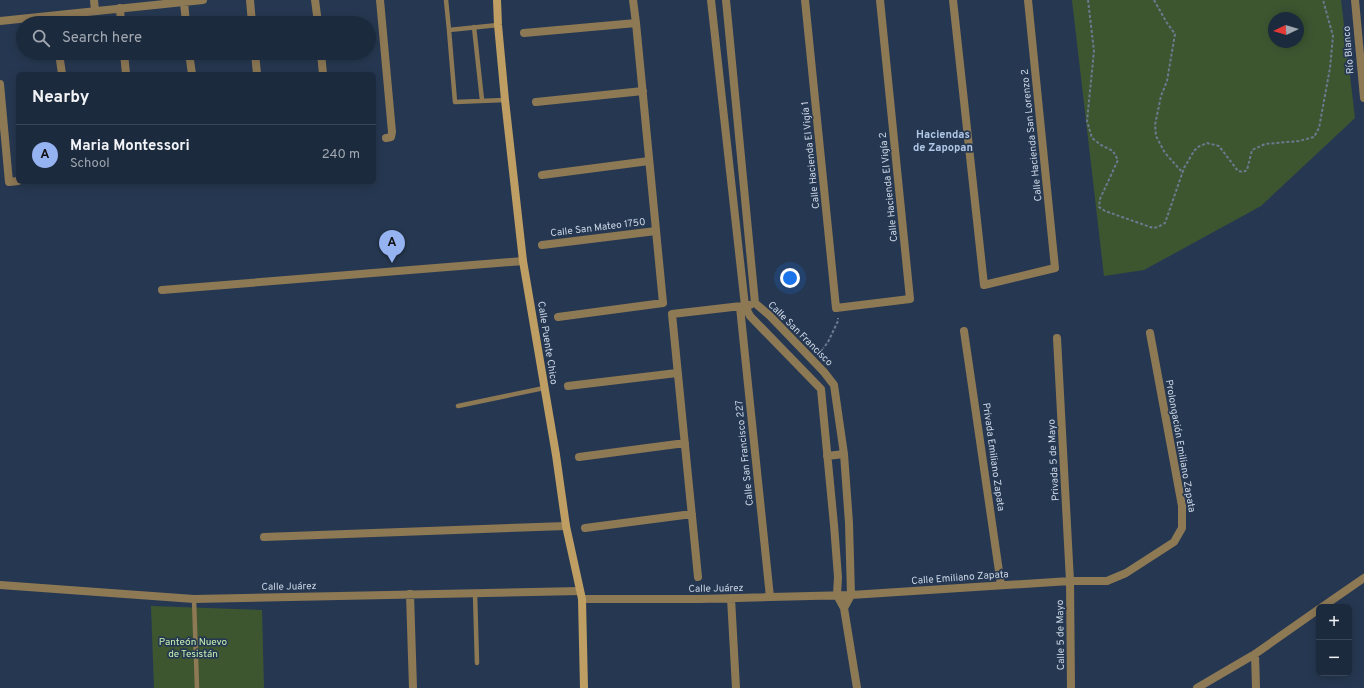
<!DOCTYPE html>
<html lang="en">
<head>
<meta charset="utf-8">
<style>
  :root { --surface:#1c2a3d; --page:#253244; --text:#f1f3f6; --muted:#a0a7b0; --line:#3a4657; --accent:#95b2f1 }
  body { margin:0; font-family:Overpass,sans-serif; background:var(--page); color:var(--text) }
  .controls { position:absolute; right:12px; bottom:12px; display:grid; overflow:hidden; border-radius:6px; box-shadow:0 2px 10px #0003 }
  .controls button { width:36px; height:36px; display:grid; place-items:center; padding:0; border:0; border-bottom:1px solid var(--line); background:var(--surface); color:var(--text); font:20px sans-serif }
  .compass { position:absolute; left:1268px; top:12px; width:36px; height:36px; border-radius:50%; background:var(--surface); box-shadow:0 2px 10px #0003; rotate:266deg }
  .you { position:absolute; left:790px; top:278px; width:14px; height:14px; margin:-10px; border:3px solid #fff; border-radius:50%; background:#1a73e8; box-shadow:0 0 0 6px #1a73e833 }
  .badge { display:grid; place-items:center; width:26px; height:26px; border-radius:50%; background:var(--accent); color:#111; font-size:13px; font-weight:700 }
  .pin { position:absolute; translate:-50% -33px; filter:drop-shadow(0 1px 2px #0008) }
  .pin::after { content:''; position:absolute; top:21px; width:14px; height:12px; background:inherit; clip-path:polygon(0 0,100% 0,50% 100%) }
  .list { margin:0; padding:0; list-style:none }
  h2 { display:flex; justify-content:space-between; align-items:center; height:52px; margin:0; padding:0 16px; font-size:17px }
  h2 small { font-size:13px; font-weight:400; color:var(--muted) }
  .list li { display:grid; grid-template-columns:26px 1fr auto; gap:12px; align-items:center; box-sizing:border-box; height:60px; padding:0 16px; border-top:1px solid var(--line) }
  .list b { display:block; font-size:15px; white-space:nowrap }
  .list p { margin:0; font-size:13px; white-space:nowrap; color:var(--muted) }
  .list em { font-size:13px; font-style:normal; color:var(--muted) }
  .icon { flex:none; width:22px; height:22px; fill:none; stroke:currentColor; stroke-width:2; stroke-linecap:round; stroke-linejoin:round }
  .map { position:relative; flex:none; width:1364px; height:688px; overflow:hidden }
  .search { position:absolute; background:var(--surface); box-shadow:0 2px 10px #0003; left:16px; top:16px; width:360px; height:44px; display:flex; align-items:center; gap:10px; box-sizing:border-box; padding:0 14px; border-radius:22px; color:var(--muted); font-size:15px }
  .panel { position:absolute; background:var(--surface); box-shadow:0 2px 10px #0003; left:16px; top:72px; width:360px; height:112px; border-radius:6px }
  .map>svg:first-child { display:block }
  .green { fill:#3d5630; fill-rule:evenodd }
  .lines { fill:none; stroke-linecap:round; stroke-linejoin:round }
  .path { stroke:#6b7a8f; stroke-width:2; stroke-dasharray:3 2; stroke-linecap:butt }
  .service { stroke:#8e7955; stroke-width:4.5 }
  .minor { stroke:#8e7955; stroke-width:8 }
  .secondary { stroke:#be9e63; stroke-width:8 }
  .labels { text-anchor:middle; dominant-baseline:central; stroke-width:3.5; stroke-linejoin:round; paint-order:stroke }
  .street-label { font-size:10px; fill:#cbd6e6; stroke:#263851 }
  .park-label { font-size:10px; fill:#c5f0b0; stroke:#263851 }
  .neighbourhood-label { font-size:11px; font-weight:bold; fill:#b2c8e7; stroke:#263851 }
</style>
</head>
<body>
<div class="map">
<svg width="1364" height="688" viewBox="0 0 1364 688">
  <rect width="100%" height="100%" fill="#263851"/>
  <!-- green -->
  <path class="green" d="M1072 0H1341L1355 118 1261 206 1144 270 1104 276ZM1274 18H1298V42H1274Z
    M151 606 262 610 264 688H154Z"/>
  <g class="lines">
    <!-- path -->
    <path class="path" d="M1088 0 1094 51 1087 121 1092 138 1101 145 1113 151 1118 160 1100 199 1099 207 1105 211 1153 228 1158 227 1165 223 1184 168 1194 151 1198 147 1207 143 1219 146 1238 171 1243 172 1247 170 1252 150 1265 144 1299 141 1314 137 1319 128 1330 68 1333 36 1323 0
      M1154 0 1167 23 1175 34 1167 81 1161 96 1155 125 1156 136 1165 153 1183 173
      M819 354 828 342 838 321V318"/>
    <!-- service -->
    <path class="service" d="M446 0 449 30
      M498 25 449 30 455 102 505 100
      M474 27 482 100
      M458 406 544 388
      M475 593 477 663
      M194 599 197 688"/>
    <!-- minor -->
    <path class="minor" d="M94 0 95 11
      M250 0 252 23
      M315 0 318 23
      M380 0 392 132 391 137 386 138
      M711 0 745 306 750 316 821 389 834 525 838 577 837 595 844 608 857 688
      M726 0 755 303 770 316 824 372 834 385 844 454 849 523 851 595 844 608
      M805 0 836 308 910 299 880 0
      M953 0 984 285 1055 268 1028 0
      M1355 0 1364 98
      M184 2 186 23
      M120 8 121 23
      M0 21 203 0
      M524 33 636 23
      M59 53 62 74
      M124 53 126 74
      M189 53 192 74
      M255 53 257 74
      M321 53 323 74
      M0 84 9 182 18 181
      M536 102 643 91
      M542 175 649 161
      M542 245 656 231
      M162 290 523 261
      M740 307 770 597
      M558 317 663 303 636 23 633 0
      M964 331 1001 585
      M1057 338 1070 581 1071 688
      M568 386 677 373
      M827 456 844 454
      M579 457 685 443
      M585 528 692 514
      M264 537 566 526
      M698 577 672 314 750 305
      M0 585 194 599 580 591
      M410 594 413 688
      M731 598 736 688
      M582 599H700L770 597 851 595 1070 581H1107L1126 573 1174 542 1182 528V506L1150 333
      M1322 607 1364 578
      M1255 654 1256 688
      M1197 688 1255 654 1319 609"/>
    <!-- secondary -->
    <path class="secondary" d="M497 0 498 25 505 100 523 261 556 455 566 526 582 599 584 688"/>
  </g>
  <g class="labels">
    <!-- street labels -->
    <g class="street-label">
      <text transform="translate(1349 50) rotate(-95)">Río Blanco</text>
      <text transform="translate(1032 135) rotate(-96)">Calle Hacienda San Lorenzo 2</text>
      <text transform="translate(811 155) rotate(-96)">Calle Hacienda El Vigía 1</text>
      <text transform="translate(889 187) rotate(-96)">Calle Hacienda El Vigía 2</text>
      <text transform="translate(598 228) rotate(-7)">Calle San Mateo 1750</text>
      <text transform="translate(800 334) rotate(45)">Calle San Francisco</text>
      <text transform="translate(547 343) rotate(81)">Calle Puente Chico</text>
      <text transform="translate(1180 446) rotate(80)">Prolongación Emiliano Zapata</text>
      <text transform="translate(745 453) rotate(-96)">Calle San Francisco 227</text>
      <text transform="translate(993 457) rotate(82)">Privada Emiliano Zapata</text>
      <text transform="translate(1054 460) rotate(-93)">Privada 5 de Mayo</text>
      <text transform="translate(960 578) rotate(-4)">Calle Emiliano Zapata</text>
      <text transform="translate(289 587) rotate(-1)">Calle Juárez</text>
      <text transform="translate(716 589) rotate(-1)">Calle Juárez</text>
      <text transform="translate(1061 635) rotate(-91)">Calle 5 de Mayo</text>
    </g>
    <!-- park labels -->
    <g class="park-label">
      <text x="193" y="642">Panteón Nuevo<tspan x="193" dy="12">de Tesistán</tspan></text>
    </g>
    <!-- neighbourhood labels -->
    <g class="neighbourhood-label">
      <text x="943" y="135">Haciendas<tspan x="943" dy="13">de Zapopan</tspan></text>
    </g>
  </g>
</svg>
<div class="controls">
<button>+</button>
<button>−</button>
</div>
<svg class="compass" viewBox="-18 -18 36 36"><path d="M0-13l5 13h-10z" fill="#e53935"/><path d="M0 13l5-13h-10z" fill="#a0a7b0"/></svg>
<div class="you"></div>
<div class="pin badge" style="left:392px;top:263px">A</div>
<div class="search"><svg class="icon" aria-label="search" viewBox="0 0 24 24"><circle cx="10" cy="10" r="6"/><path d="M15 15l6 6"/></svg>Search here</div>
<section class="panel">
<h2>Nearby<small></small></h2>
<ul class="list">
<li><span class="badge">A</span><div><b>Maria Montessori</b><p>School</p></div><em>240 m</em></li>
</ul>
</section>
</div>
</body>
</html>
